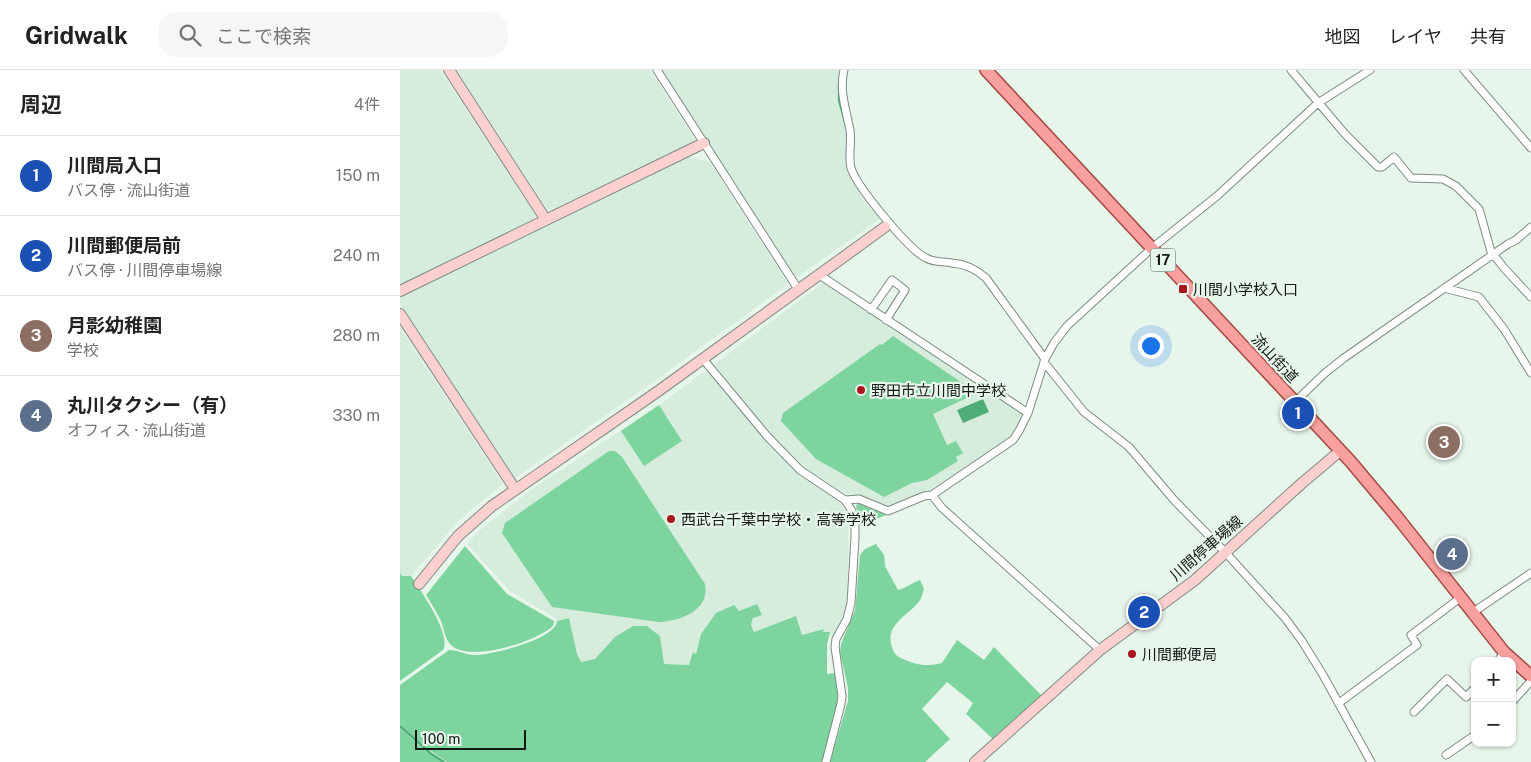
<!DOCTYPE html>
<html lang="ja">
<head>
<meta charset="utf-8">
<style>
  :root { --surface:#fff; --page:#f6f6f6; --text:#222; --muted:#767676; --line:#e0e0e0; --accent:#a9151e }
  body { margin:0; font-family:"Public Sans","Noto Sans JP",sans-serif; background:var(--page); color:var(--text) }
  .controls { position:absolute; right:15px; bottom:15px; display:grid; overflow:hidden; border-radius:10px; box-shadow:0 1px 4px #0004 }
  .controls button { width:45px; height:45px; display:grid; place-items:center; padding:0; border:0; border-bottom:1px solid var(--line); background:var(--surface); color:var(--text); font:25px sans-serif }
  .scale { position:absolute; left:15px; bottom:12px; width:111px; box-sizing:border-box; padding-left:5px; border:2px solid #141915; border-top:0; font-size:14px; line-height:18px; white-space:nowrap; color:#141915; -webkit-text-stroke:4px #e7f6eb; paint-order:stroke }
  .you { position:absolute; left:750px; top:275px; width:18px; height:18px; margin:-12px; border:4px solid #fff; border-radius:50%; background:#1a73e8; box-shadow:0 0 0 8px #1a73e833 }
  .badge { display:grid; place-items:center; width:32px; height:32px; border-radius:50%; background:var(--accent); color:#fff; font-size:16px; font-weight:700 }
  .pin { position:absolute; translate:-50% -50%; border:2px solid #fff; box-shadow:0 1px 5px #0006 }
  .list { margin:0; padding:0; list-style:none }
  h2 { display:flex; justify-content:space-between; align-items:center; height:65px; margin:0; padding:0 20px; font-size:21px }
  h2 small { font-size:16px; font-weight:400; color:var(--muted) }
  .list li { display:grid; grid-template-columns:32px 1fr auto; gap:15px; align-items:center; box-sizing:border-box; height:80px; padding:0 20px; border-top:1px solid var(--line) }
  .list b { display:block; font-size:19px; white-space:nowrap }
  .list p { margin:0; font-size:16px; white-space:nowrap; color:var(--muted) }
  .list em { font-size:16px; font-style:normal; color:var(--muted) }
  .icon { flex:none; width:28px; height:28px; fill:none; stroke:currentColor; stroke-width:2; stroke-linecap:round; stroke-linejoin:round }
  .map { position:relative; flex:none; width:1131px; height:692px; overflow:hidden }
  header { display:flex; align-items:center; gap:30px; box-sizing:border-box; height:70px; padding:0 25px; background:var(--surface); border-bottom:1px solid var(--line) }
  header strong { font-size:24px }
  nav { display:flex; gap:28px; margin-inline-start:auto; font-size:18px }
  .search { width:350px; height:45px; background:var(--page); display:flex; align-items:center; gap:12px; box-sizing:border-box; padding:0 18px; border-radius:20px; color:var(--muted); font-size:19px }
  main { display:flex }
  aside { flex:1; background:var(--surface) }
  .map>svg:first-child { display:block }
  .built { fill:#d6ecdd }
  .green { fill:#7dd49e }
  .water { fill:#4fae77 }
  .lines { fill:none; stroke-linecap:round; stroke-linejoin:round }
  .stream { stroke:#4fae77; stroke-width:2.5 }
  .street-casing { stroke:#7d8b81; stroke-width:9 }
  .secondary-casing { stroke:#7d8b81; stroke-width:12 }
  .primary-casing { stroke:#a44842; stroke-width:14 }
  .street { stroke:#fff; stroke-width:7 }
  .secondary { stroke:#fbd0ce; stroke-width:10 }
  .primary { stroke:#f7a09d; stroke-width:11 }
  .poi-dot { fill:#a9151e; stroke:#e7f6eb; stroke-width:2 }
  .labels { text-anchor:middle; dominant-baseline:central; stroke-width:4.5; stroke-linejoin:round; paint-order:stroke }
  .shield { fill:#e7f6eb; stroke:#535b55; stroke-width:1 }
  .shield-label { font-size:14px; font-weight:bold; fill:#141915 }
  .poi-label { font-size:15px; fill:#141915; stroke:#e7f6eb; text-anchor:start }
  .street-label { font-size:15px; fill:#141915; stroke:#e7f6eb }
</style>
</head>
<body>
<header>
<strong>Gridwalk</strong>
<div class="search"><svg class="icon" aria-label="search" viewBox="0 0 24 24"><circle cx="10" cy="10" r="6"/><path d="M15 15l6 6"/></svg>ここで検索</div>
<nav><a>地図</a><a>レイヤ</a><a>共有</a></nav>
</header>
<main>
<aside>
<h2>周辺<small>4件</small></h2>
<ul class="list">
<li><span class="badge" style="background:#1a4fb4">1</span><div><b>川間局入口</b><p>バス停 · 流山街道</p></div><em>150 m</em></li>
<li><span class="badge" style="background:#1a4fb4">2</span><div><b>川間郵便局前</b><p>バス停 · 川間停車場線</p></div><em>240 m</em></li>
<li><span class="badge" style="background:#8d6e63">3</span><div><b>月影幼稚園</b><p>学校</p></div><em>280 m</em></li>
<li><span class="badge" style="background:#5c6f8a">4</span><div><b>丸川タクシー（有）</b><p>オフィス · 流山街道</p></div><em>330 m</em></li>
</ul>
</aside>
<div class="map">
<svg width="1131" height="692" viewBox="0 0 1131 692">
  <rect width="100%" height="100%" fill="#e7f6eb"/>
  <!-- built -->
  <path class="built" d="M0 0H40L135 145 134 150 0 215Z
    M57 0H250L295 69 293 74 153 141 147 139Z
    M261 0H439L437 28 447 67 446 93 447 100 464 132 481 148 399 206 393 205Z
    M288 87 310 92 388 214 256 310 115 408 0 233V225Z
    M424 212 623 344 616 358 607 370 531 420 487 439 454 424H446L405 397 372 364 316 297V293Z
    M0 258 103 414 60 449 11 506H2L0 503Z
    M305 301 309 302 370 376 397 404 438 431 447 444 449 479 446 540 434 565 429 567 430 562H423V560L402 565 396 546 354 562 351 555 354 548 362 544 357 534 339 541 301 564 296 584 293 583 289 595 263 594 260 566 247 556 205 580 195 589 181 592 177 584 169 549 157 551 155 548 110 521 67 474 79 461 128 422 259 335Z"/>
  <!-- green -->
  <path class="green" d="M493 266 577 323 533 344 547 375 556 371 563 383 556 387 558 391 527 410 512 413 484 427 416 389 381 351 383 343 480 274 482 275Z
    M259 335 282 371 244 396 221 361Z
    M209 381H215L222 387 305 514C310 540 281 551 259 552L152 537 102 463 105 453Z
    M458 433 486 445 461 456 456 436Z
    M476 474 484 485 485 496 498 520C506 518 512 513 520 510L524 519C523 522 522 527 520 530 510 545 484 554 492 577 493 582 496 586 501 588 515 595 526 597 542 593L557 570 584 590 594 577 642 626 594 670 566 644 573 633 547 612 522 639 550 669 525 692H430L448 631V618L440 582 441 574 455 540 460 485 465 479Z
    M65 476 107 524 154 551 153 556C136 572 67 594 50 574 44 567 44 557 40 549 36 541 31 533 26 525Z
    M0 503 2 506H11C20 520 52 564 43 580L0 611Z
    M357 534 362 545 353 548 351 555 354 562 396 546 402 565 424 559 423 562H430L427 574V604L435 603 438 629 423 692H47L25 677 0 654V615L49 580C58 580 66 585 75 585 92 585 156 569 157 551L169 548 177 584 181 592 195 589 215 567 233 556H247L260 566 264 594 289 595 293 582 296 584 301 564 316 543 334 535 339 541Z
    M0 658 25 681 42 692H0Z"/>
  <!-- water -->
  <path class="water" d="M583 329 589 342 563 353 557 340Z"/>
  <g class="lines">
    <!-- stream -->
    <path class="stream" d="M439 15V30L446 56
      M0 656 30 683 44 692"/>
    <defs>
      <path id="street" d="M257 0 398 219
        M444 0C439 21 446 39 450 60 452 72 448 86 451 98 457 117 508 179 526 188 535 193 543 191 552 193 565 194 576 199 586 208L645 289
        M891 0 945 64 978 97H982L994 87 1011 108 1043 109 1056 116 1079 139 1092 185
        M1064 0 1131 78
        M1093 184 1104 198 1131 227
        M418 204 628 343
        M1044 218 1079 227 1104 259 1131 303
        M471 240 492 210 505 220 486 250
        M303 289 367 366 400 400 445 430 452 441 455 453V468L451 533 447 549 436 569 435 577 442 626 441 634 426 692
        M644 292 684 342 729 377 774 430 825 482 885 548 902 571 923 605 971 692
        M895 332 925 303 944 288 1108 174 1116 170 1131 157
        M532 425 542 438 700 580
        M445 430 459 429 488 441 524 426 532 425 613 370 619 361 628 343 645 289 654 273 667 256 752 178 817 126 918 33 970 0
        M1072 543 1131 503
        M1098 591 1104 582
        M1112 632 1131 611
        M939 633 1017 575 1011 565 1060 528
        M1014 642 1047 609 1066 627 1075 618
        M1046 685 1075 665"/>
      <path id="secondary" d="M49 0 146 150
        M0 221 304 73
        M0 244 115 419
        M19 514 58 466 92 436 257 322 485 157
        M575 692 700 580 795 510 901 414 940 381"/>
      <path id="primary" d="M586 0 951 392 998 448 1104 582 1131 606"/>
    </defs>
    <!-- street casing -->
    <use href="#street" class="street-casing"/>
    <!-- secondary casing -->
    <use href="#secondary" class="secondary-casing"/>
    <!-- primary casing -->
    <use href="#primary" class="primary-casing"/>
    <!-- street -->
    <use href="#street" class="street"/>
    <!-- secondary -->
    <use href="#secondary" class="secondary"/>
    <!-- primary -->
    <use href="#primary" class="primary"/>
  </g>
  <!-- markers -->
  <g class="poi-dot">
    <rect x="778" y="214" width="10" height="10" rx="2.5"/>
    <circle cx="461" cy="320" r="5"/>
    <circle cx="271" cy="449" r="5"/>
    <circle cx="732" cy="584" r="5"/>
  </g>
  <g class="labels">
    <!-- shield labels -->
    <rect class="shield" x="750.5" y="178.5" width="25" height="23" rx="4"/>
    <g class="shield-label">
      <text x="763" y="190">17</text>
    </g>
    <!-- poi labels -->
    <g class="poi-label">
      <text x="793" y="219">川間小学校入口</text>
      <text x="471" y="320">野田市立川間中学校</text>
      <text x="281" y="449">西武台千葉中学校・高等学校</text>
      <text x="742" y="584">川間郵便局</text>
    </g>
    <!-- street labels -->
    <g class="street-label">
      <text transform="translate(875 288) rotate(47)">流山街道</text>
      <text transform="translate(806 478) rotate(-41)">川間停車場線</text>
    </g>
  </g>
</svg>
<div class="controls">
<button>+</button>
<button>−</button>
</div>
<div class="scale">100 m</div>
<div class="you"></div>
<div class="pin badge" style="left:898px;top:343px;background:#1a4fb4">1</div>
<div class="pin badge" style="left:744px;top:542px;background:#1a4fb4">2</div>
<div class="pin badge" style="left:1044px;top:372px;background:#8d6e63">3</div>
<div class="pin badge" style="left:1052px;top:484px;background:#5c6f8a">4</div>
</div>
</main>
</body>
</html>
